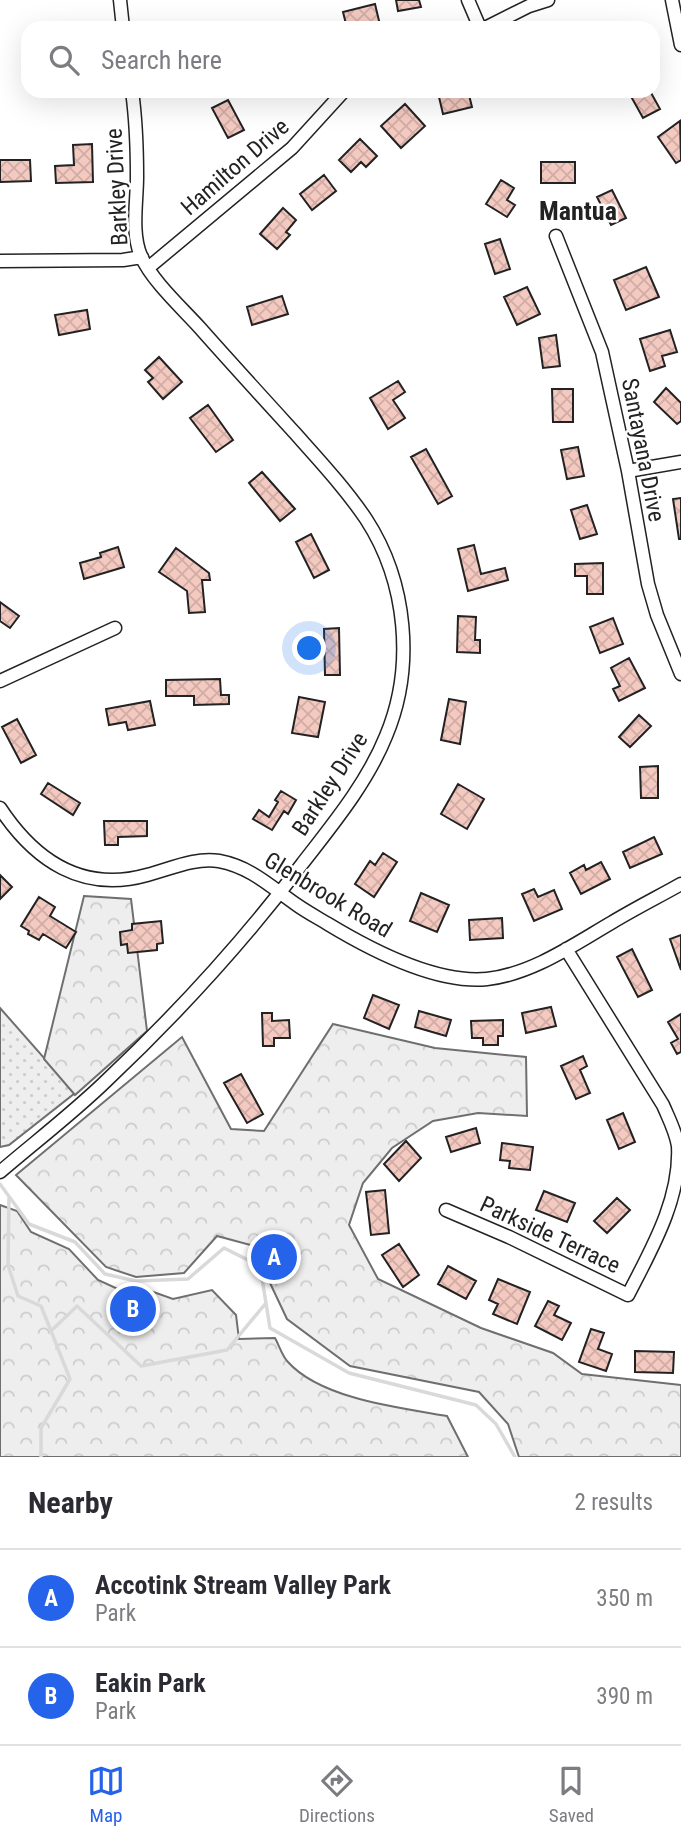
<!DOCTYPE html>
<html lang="en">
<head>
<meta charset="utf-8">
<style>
  :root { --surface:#fff; --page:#f2f2f3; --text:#2b2b33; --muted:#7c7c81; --line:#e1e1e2; --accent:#2563eb }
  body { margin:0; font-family:"Roboto Condensed",sans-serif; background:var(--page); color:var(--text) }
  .you { position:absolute; left:310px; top:649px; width:24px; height:24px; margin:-18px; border:5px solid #fff; border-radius:50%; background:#1a73e8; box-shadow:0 0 0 10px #1a73e833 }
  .badge { display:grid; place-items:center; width:46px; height:46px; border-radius:50%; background:var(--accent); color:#fff; font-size:23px; font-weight:700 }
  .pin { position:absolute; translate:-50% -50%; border:4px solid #fff; box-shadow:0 2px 7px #0006 }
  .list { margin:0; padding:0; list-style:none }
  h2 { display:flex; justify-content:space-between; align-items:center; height:91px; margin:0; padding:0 28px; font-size:30px }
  h2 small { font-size:23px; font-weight:400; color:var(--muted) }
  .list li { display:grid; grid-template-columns:46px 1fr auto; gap:21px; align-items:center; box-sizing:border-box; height:98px; padding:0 28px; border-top:2px solid var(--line) }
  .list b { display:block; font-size:26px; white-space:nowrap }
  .list p { margin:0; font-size:23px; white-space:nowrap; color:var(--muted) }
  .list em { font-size:23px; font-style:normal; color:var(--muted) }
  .icon { flex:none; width:38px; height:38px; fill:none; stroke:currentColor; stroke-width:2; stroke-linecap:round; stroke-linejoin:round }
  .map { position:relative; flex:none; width:681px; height:1457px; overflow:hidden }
  .search { position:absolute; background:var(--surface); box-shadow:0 7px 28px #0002; left:21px; right:21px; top:21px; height:77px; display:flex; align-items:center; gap:18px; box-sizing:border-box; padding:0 24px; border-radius:21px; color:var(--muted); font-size:26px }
  .sheet { height:287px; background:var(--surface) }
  nav { display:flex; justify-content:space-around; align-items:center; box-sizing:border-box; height:98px; border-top:2px solid var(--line); background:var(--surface); font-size:19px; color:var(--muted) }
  nav a { display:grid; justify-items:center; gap:4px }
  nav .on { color:var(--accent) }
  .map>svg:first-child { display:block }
  .green { fill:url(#green-dots); stroke:#6f6f6f; stroke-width:2 }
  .forest { fill:url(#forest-crowns); stroke:#6f6f6f; stroke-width:2 }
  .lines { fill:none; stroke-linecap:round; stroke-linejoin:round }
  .stream { stroke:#d9d9d9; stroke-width:3.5 }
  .building { fill:url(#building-cross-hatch); stroke:#222; stroke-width:2 }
  .minor-casing { stroke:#222; stroke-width:15 }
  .minor { stroke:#fff; stroke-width:12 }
  .labels { text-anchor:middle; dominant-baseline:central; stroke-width:5; stroke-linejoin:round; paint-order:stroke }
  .street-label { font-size:23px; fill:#222; stroke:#fff }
  .quarter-label { font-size:26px; font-weight:bold; fill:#222; stroke:#fff }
</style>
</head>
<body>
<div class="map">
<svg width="681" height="1457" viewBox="0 0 681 1457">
  <defs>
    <pattern id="green-dots" width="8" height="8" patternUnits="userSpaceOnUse" patternTransform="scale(1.75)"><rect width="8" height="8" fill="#eee"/><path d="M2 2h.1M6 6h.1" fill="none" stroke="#ccc" stroke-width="1.8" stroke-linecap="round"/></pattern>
    <pattern id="forest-crowns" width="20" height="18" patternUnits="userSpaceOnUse" patternTransform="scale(1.75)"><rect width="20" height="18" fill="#eee"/><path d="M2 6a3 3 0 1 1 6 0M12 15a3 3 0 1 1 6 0" fill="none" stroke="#ccc"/></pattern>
    <pattern id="building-cross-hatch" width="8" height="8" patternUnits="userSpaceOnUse" patternTransform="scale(1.75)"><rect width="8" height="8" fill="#f3c9c0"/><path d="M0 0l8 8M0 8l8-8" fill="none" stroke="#d0aca5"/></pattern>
  </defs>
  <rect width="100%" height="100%" fill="#fff"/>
  <!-- green -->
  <path class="green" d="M0 1008 75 1093 9 1145 0 1147Z"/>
  <!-- forest -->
  <path class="forest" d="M84 896 131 899 147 1031 75 1095 44 1059Z
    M333 1024 435 1048 526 1057 527 1116 478 1113 433 1121 392 1148 363 1183 349 1225 378 1279 481 1328 553 1353 582 1374 681 1385V1457H519L508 1424 479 1392 350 1366 287 1319 270 1283 269 1250 217 1236 184 1273 136 1277 106 1267 16 1175 182 1037 231 1129 264 1131Z
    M0 1205 17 1211 31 1232 69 1249 98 1280 120 1290 145 1289 173 1299 212 1290 236 1315 239 1339 275 1338C279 1345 282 1356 288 1362 321 1399 401 1408 447 1416L468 1457H0Z"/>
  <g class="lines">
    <!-- stream -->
    <path class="stream" d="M0 1184 29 1224 75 1242 105 1274 136 1281 188 1279 224 1248 260 1266 270 1328 349 1373 476 1405 496 1424 515 1457
      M9 1198 8 1265 18 1296 41 1306 51 1331
      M41 1457V1428L70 1379 51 1331 77 1306 141 1366 227 1350 266 1303"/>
  </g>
  <!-- building -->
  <path class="building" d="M396 0H419L421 7 398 11Z
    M375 4 380 25 368 28H347L343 12Z
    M462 91H468L472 107 443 114 439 97Z
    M628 91H650L660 109 643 118Z
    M228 100 244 130 228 138 212 108Z
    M405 104 425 126 401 148 381 126Z
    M680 121 681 160 676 163 658 137Z
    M360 139 377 156 366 167 361 162 351 172 339 160Z
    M92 144 93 182 56 183 55 166 74 165 73 145Z
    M0 160H30L31 181 0 182Z
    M541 162H575V183H541Z
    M324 175 336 191 312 210 300 194Z
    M501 180 514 188 507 200 515 205 507 217 486 204Z
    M612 190 626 218 611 225 597 197Z
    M283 208 296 220 286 232 290 235 277 249 260 234Z
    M500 239 510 269 495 274 485 244Z
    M646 267 659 297 626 310 614 280Z
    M527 287 540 314 517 325 504 297Z
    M282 296 288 314 252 325 247 307Z
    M87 310 90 329 59 335 55 315Z
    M670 330 677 352 662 356 665 366 650 371 640 339Z
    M556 335 560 366 543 368 539 338Z
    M159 357 182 382 163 399 148 382 153 378 145 370Z
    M398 381 405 392 393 400 405 418 388 429 370 398Z
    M666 388 681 403V421L677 424 654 402Z
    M552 389H573V422H553Z
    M208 405 233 440 216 452 190 418Z
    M578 447 584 476 567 479 561 450Z
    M426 449 452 496 438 504 411 457Z
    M262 472 295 509 280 521 249 483Z
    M681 498V539H679L673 499Z
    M587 505 597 534 580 539 571 510Z
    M311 534 329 570 314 578 296 542Z
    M474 545 481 574 505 568 508 580 468 591 458 549Z
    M118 547 124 567 84 579 80 563 101 557 100 553Z
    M176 548 209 573 210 580H202L205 612 189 613 187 591 159 572Z
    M603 563V594H587V576H575V564Z
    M0 602 19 616 10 628 0 621Z
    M458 616 476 617 475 640H480V653L457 652Z
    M613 618 623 644 600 653 590 627Z
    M339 628 340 675H325L324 629Z
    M629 658 645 688 619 701 613 689 620 686 611 668Z
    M220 679 221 695H229V704L194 705V696H166V680Z
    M299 697 325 702 318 737 292 733Z
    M449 699 466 702 460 744 441 740Z
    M150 701 155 725 128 730 126 722 109 725 106 709Z
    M639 715 651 726 630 747 619 737Z
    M17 719 36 755 21 763 2 727Z
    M658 766V798H641L640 767Z
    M48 783 80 803 73 815 41 794Z
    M458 784 484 799 467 829 441 814Z
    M281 791 296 800 288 814 284 811 272 830 253 819 259 810 269 817 278 802 275 800Z
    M104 821H147V836L118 837V845H105Z
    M654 837 662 854 630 868 623 852Z
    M383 853 397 862 374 897 355 884 370 861 375 865Z
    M601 862 610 879 581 894 570 873 584 865 586 870Z
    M0 875 12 887 0 899Z
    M534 889 538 897 554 890 562 909 534 921 522 894Z
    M421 893 449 905 437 932 410 921Z
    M39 897 55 907 50 916 76 932 66 948 43 934 39 940 28 934 29 931 21 926Z
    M502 918 503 938 470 940 469 920Z
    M161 921 163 943 157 944V950L128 953 127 944 121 945 120 932 132 930V924Z
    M681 935V970L670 939Z
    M632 949 652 990 638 997 617 957Z
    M373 995 399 1005 389 1029 364 1018Z
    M551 1007 556 1026 526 1033 522 1013Z
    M419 1011 451 1020 446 1036 415 1027Z
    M262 1013H272V1021L289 1020 290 1038H274V1046H263Z
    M681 1014V1052L677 1054 671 1043 678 1039 668 1022Z
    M503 1020V1036H498V1045H483V1038H472L471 1021Z
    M583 1056 587 1066 580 1070 590 1093 576 1099 561 1066Z
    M241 1074 263 1114 247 1123 224 1083Z
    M623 1113 635 1142 619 1149 607 1120Z
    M476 1128 480 1143 451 1152 446 1137Z
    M406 1141 421 1158 399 1181 384 1164Z
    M502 1143 533 1147 530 1170 509 1168 510 1161 500 1160Z
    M385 1190 389 1233 371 1235 366 1192Z
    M544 1191 575 1203 567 1222 536 1210Z
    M617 1198 630 1210 607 1233 594 1221Z
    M399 1244 419 1275 403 1287 382 1255Z
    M448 1266 476 1281 466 1299 438 1284Z
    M498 1279 530 1292 517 1324 493 1314 498 1304 489 1300Z
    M548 1301 559 1306 554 1315 571 1323 562 1340 535 1326Z
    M591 1329 604 1333 598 1349 612 1354 606 1371 579 1362Z
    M635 1351 674 1352 673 1373 635 1372Z"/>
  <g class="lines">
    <defs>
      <path id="minor" d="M120 0 123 28
        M468 0 480 28
        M672 0 681 45
        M485 28 529 6 548 0
        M556 236 602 352 628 471 648 584 657 615 681 674
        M0 261 123 260 142 257
        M148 268 292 148 344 91
        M628 471 681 462
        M0 681 115 628
        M0 808C35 861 83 893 147 875 170 869 195 857 219 861 251 867 271 887 297 905 307 912 318 918 328 924 371 950 435 984 487 979 532 974 573 945 611 923 634 909 658 897 681 884
        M0 1172C35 1142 73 1113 106 1081 178 1013 243 942 302 864 333 824 367 783 386 736 415 667 407 582 366 519 345 488 319 460 294 432 263 398 231 363 200 328 182 308 152 281 141 256 131 233 137 202 137 177 137 148 136 120 132 91
        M446 1210 509 1237 628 1295C651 1250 681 1199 678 1146 676 1132 669 1119 663 1105L566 949"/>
    </defs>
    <!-- minor casing -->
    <use href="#minor" class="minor-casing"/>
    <!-- minor -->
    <use href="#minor" class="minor"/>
  </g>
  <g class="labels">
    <!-- street labels -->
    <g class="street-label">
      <text transform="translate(235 167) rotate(-41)">Hamilton Drive</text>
      <text transform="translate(117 187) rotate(-93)">Barkley Drive</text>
      <text transform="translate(643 450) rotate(79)">Santayana Drive</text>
      <text transform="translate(330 784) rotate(-57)">Barkley Drive</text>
      <text transform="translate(328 895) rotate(31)">Glenbrook Road</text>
      <text transform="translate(550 1235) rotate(25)">Parkside Terrace</text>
    </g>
    <!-- quarter labels -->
    <g class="quarter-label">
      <text x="578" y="211">Mantua</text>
    </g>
  </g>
</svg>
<div class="you"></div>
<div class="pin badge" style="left:274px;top:1257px">A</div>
<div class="pin badge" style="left:133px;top:1309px">B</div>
<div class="search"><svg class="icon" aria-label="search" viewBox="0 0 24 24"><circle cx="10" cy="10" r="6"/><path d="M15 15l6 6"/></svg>Search here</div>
</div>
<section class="sheet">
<h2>Nearby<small>2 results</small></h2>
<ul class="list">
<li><span class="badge">A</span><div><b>Accotink Stream Valley Park</b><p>Park</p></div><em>350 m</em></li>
<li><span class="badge">B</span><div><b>Eakin Park</b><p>Park</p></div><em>390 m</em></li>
</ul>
</section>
<nav>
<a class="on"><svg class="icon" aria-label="map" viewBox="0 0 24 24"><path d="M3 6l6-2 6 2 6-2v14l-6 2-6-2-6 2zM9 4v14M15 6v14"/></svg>Map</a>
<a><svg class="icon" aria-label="directions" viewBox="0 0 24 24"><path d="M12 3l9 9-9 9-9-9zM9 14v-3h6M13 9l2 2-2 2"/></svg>Directions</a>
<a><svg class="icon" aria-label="saved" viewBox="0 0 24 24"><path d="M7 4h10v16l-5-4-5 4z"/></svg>Saved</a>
</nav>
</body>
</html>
